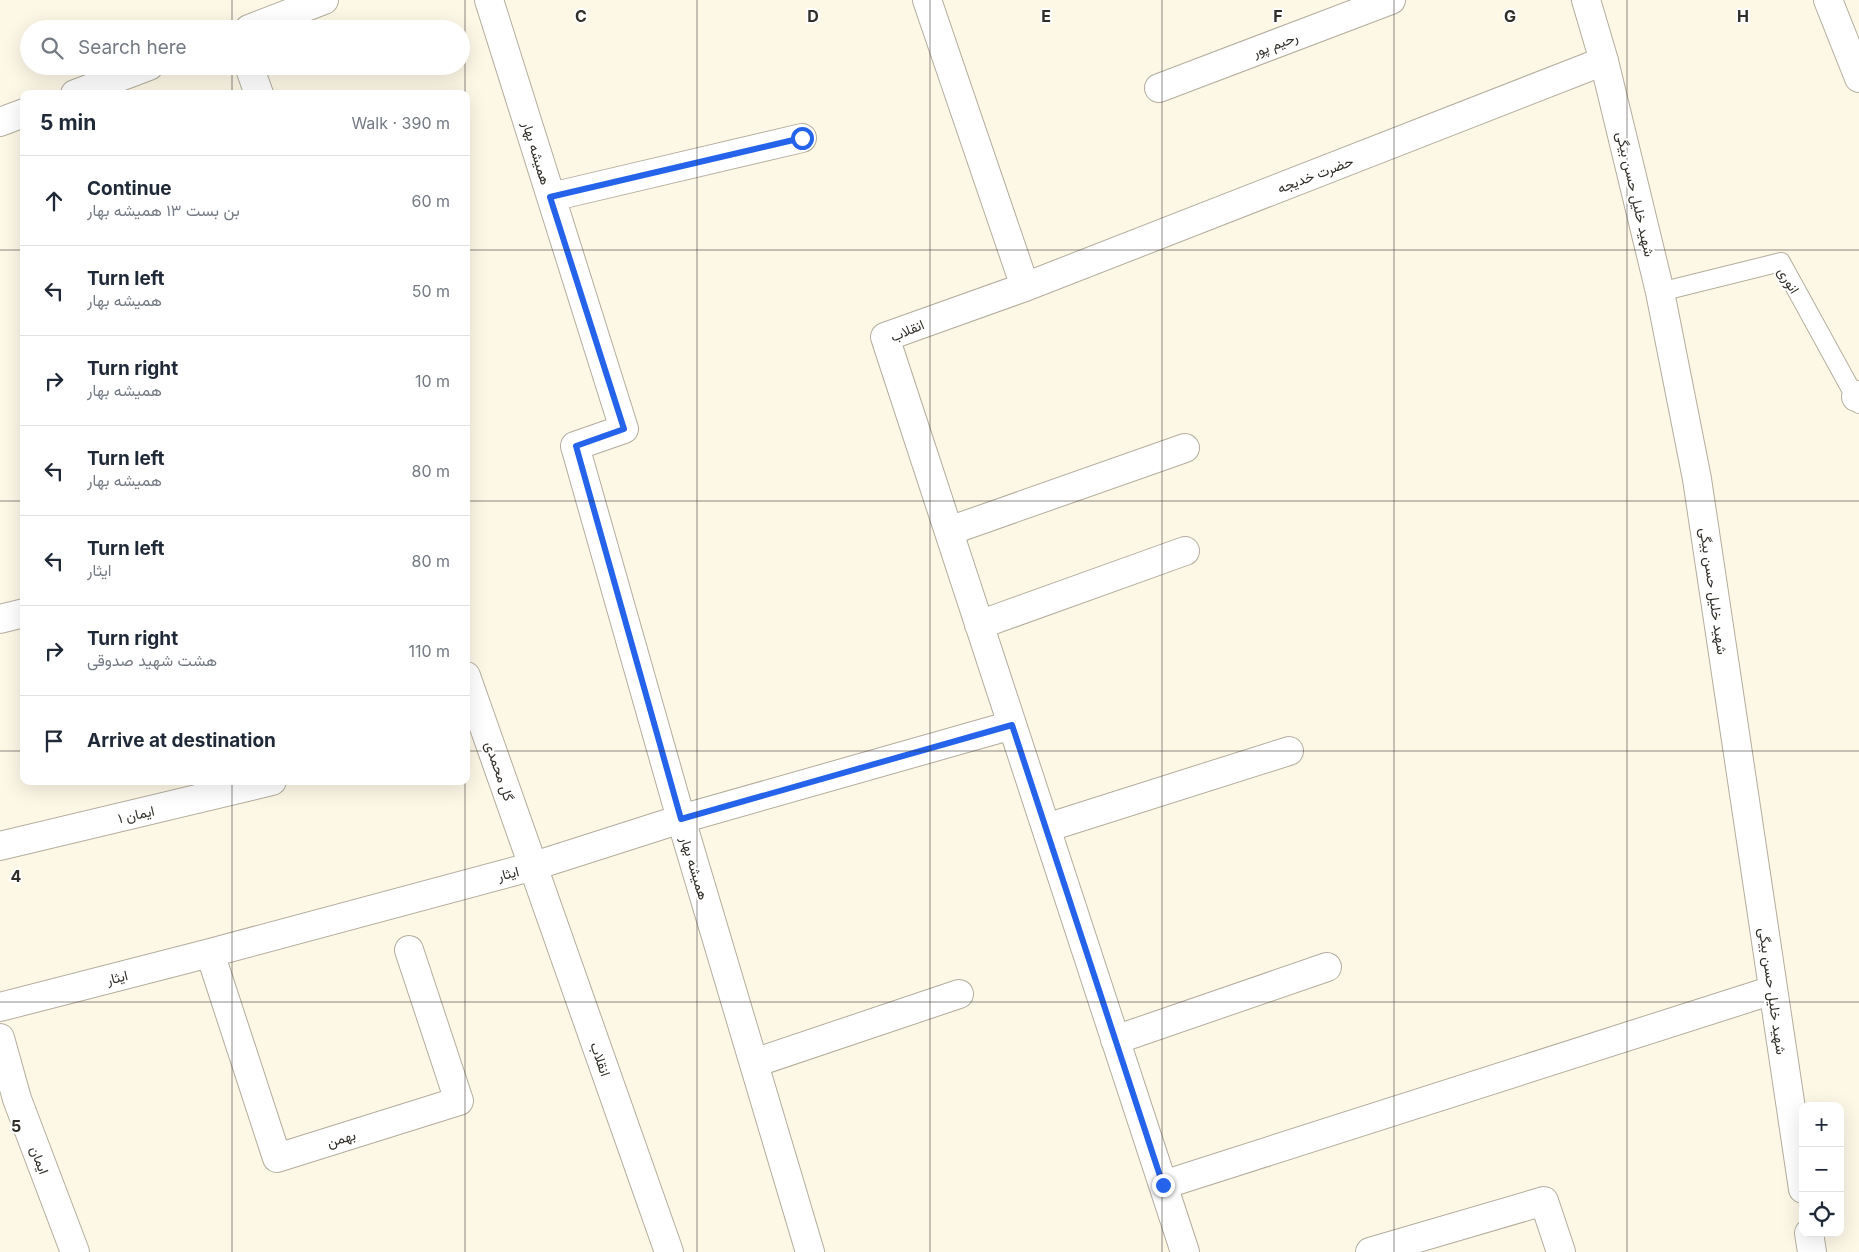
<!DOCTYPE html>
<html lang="en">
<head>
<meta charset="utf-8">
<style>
  :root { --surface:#fff; --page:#f2f2f3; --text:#1f2937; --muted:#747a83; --line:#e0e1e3 }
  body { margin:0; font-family:Inter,Vazirmatn,sans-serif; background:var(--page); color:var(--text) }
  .controls { position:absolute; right:15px; bottom:15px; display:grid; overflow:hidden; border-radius:10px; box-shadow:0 5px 20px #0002 }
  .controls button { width:45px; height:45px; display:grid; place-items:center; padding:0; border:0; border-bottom:1px solid var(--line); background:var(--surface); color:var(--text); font:25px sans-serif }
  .stop { position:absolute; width:15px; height:15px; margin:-11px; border:4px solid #2563eb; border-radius:50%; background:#fff }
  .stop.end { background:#2563eb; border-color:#fff; box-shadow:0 1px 5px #0008 }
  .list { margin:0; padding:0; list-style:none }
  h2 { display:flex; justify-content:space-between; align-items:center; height:65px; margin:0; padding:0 20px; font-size:21px }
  h2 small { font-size:16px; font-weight:400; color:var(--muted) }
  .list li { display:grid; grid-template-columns:32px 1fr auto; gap:15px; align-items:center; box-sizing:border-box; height:90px; padding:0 20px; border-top:1px solid var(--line) }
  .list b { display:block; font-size:19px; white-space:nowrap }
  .list p { margin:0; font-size:16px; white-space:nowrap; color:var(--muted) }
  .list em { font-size:16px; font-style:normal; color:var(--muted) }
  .icon { flex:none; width:28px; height:28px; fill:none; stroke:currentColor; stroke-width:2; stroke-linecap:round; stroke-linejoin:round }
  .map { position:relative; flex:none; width:1859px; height:1252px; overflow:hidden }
  .search { position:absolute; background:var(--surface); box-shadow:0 5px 20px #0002; left:20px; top:20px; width:450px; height:55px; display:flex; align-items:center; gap:12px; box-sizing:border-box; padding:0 18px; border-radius:28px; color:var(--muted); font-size:19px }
  .panel { position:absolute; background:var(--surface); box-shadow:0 5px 20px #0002; left:20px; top:90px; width:450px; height:695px; border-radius:10px }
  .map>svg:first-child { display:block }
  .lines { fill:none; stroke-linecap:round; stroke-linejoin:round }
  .lane-casing { stroke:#b3ad9d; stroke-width:20 }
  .street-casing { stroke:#b3ad9d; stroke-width:30 }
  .secondary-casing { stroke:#b3ad9d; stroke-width:30 }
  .lane { stroke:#fff; stroke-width:18 }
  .street { stroke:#fff; stroke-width:28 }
  .secondary { stroke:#fff; stroke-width:28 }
  .route { stroke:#2563eb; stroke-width:6 }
  .grid { fill:none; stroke:#312e28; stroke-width:1; stroke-opacity:0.55 }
  .labels { text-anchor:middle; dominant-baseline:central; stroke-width:4; stroke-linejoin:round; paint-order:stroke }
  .street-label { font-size:14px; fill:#312e28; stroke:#fff }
  .grid-label { font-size:16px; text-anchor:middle; font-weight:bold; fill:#312e28; stroke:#fff; stroke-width:4; stroke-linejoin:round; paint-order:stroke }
</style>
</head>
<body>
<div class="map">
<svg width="1859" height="1252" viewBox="0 0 1859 1252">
  <rect width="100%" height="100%" fill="#fdf7e6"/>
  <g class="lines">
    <defs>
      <path id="lane" d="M1660 292 1781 262 1859 404"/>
      <path id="street" d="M489 0 624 429 575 446 681 819 810 1252
        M927 0 1025 287 885 337 1185 1252
        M1828 0 1859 78
        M249 29 324 0
        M249 66 259 94
        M1159 88 1391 0
        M75 94 149 66
        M0 122 24 113
        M551 197 802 138
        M1025 287 1604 61
        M1856 397 1859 395
        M949 531 1185 448
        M0 619 24 613
        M979 625 1185 551
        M466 676 669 1252
        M1046 828 1289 751
        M0 846 272 781
        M210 953 277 1158 459 1101 409 950
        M0 1007 210 953 534 866 681 819 1012 725
        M1115 1040 1327 967
        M754 1063 959 994
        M1163 1185 1773 990
        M1370 1252 1544 1201 1561 1252"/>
      <path id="secondary" d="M1586 0 1604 61 1660 292 1697 479 1803 1189
        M0 1038 17 1099 75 1252
        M1809 1233 1812 1252"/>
    </defs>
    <!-- lane casing -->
    <use href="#lane" class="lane-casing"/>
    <!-- street casing -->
    <use href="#street" class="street-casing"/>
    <!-- secondary casing -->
    <use href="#secondary" class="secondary-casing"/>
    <!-- lane -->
    <use href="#lane" class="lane"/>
    <!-- street -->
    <use href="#street" class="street"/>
    <!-- secondary -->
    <use href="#secondary" class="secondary"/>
  </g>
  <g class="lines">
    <!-- route -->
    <path class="route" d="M802 138 550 197 624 429 576 446 681 819 1012 725 1163 1185"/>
  </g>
  <!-- grid -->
  <path class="grid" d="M232 0V29M465 0V94M697 0V1252M930 0V1252M1162 0V1252M1394 0V1252M1627 0V1252M232 66V94M0 250H24M466 250H1859M0 501H24M466 501H1859M0 751H24M466 751H1859M232 781V1252M465 781V1252M0 1002H1859"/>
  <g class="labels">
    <!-- street labels -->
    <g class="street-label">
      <text transform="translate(1275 44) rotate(-21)">رحیم پور</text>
      <text transform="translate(537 153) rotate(73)">همیشه بهار</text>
      <text transform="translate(1315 174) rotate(-21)">حضرت خدیجه</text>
      <text transform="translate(1636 194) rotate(77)">شهید خلیل حسن بیگی</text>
      <text transform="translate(1789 280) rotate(58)">انوری</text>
      <text transform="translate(907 330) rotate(-23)">انقلاب</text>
      <text transform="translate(1714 591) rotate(82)">شهید خلیل حسن بیگی</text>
      <text transform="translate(500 771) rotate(71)">گل محمدی</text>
      <text transform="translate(136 814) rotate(-13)">ایمان ۱</text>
      <text transform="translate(695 868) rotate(73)">همیشه بهار</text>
      <text transform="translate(508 873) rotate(-15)">ایثار</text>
      <text transform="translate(117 977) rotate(-14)">ایثار</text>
      <text transform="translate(1773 991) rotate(82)">شهید خلیل حسن بیگی</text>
      <text transform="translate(601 1059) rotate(71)">انقلاب</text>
      <text transform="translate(341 1138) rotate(-17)">بهمن</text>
      <text transform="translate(40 1160) rotate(69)">ایمان</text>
    </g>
  </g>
  <g class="grid-label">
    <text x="581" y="22">C</text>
    <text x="813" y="22">D</text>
    <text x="1046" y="22">E</text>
    <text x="1278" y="22">F</text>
    <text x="1510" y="22">G</text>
    <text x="1743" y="22">H</text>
    <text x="16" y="882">4</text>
    <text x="16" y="1132">5</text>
  </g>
</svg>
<div class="controls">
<button>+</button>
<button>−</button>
<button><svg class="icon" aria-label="locate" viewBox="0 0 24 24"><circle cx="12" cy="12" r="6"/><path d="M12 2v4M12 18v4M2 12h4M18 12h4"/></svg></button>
</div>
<div class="stop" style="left:802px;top:138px"></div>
<div class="stop end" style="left:1163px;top:1185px"></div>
<div class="search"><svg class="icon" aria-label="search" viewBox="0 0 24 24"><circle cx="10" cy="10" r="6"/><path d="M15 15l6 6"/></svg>Search here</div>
<section class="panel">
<h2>5 min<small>Walk · 390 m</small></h2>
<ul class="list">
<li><svg class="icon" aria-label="ahead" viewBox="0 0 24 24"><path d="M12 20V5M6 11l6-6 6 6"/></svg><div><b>Continue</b><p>بن بست ۱۳ همیشه بهار</p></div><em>60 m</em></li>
<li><svg class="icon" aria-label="left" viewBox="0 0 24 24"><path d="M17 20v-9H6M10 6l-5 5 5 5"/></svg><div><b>Turn left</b><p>همیشه بهار</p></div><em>50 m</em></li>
<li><svg class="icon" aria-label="right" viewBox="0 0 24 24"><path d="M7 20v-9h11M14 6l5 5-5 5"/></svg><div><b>Turn right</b><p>همیشه بهار</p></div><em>10 m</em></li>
<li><svg class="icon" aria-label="left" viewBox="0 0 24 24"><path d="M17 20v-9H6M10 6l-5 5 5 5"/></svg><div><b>Turn left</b><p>همیشه بهار</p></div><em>80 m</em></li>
<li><svg class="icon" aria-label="left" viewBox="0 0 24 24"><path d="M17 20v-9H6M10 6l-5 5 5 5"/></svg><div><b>Turn left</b><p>ایثار</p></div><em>80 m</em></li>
<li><svg class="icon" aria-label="right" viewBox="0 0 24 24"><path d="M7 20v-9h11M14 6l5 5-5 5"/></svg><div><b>Turn right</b><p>هشت شهید صدوقی</p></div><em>110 m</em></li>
<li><svg class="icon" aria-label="arrive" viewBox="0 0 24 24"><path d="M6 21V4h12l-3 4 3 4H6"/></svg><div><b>Arrive at destination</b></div></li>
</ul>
</section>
</div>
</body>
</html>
